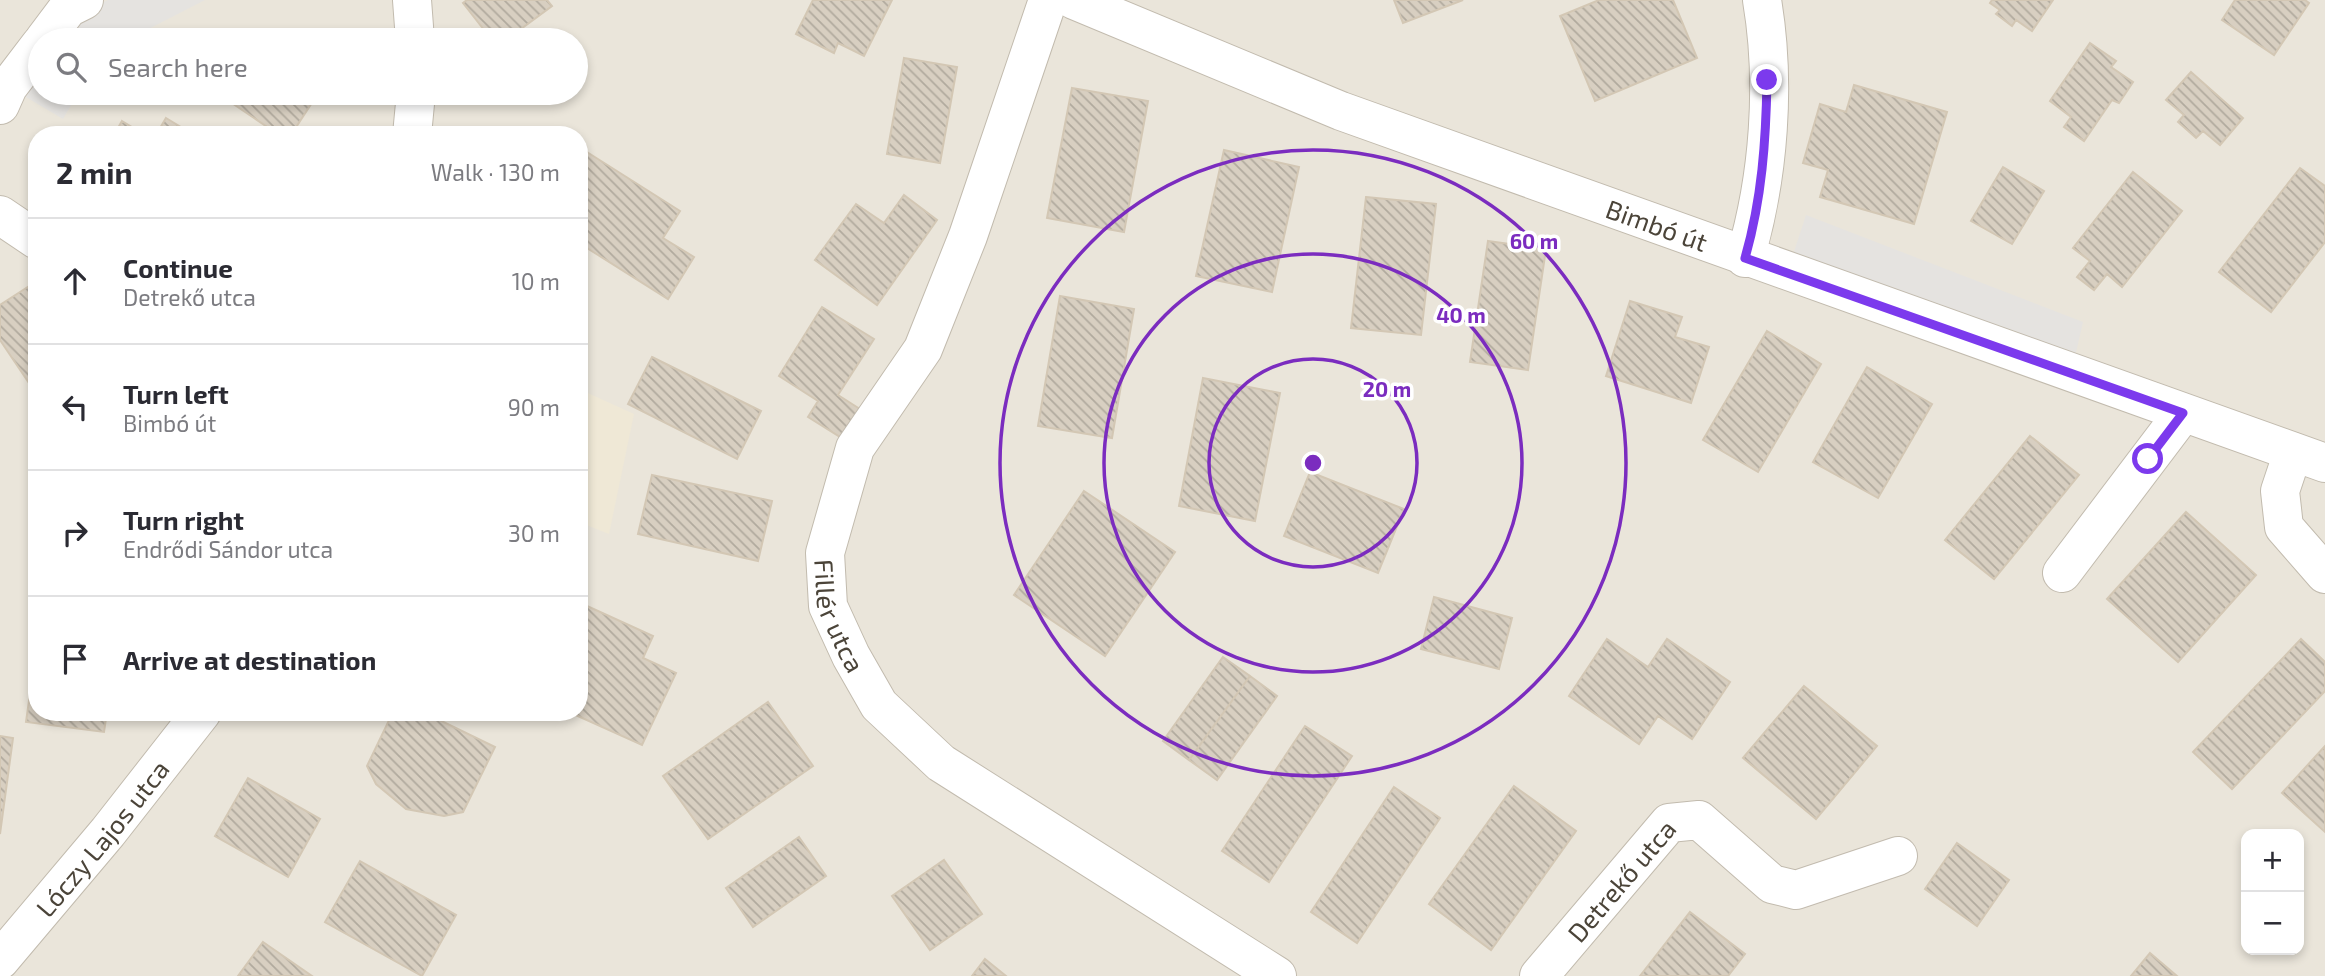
<!DOCTYPE html>
<html lang="en">
<head>
<meta charset="utf-8">
<style>
  :root { --surface:#fff; --page:#f7f7f7; --text:#2b2b33; --muted:#7c7c81; --line:#e1e1e2 }
  body { margin:0; font-family:"Exo 2",sans-serif; background:var(--page); color:var(--text) }
  .controls { position:absolute; right:21px; bottom:21px; display:grid; overflow:hidden; border-radius:14px; box-shadow:0 4px 10px #0003 }
  .controls button { width:63px; height:63px; display:grid; place-items:center; padding:0; border:0; border-bottom:2px solid var(--line); background:var(--surface); color:var(--text); font:35px sans-serif }
  .stop { position:absolute; width:21px; height:21px; margin:-16px; border:5px solid #7c3aed; border-radius:50%; background:#fff }
  .stop.end { background:#7c3aed; border-color:#fff; box-shadow:0 2px 7px #0008 }
  .list { margin:0; padding:0; list-style:none }
  h2 { display:flex; justify-content:space-between; align-items:center; height:91px; margin:0; padding:0 28px; font-size:30px }
  h2 small { font-size:23px; font-weight:400; color:var(--muted) }
  .list li { display:grid; grid-template-columns:46px 1fr auto; gap:21px; align-items:center; box-sizing:border-box; height:126px; padding:0 28px; border-top:2px solid var(--line) }
  .list b { display:block; font-size:26px; white-space:nowrap }
  .list p { margin:0; font-size:23px; white-space:nowrap; color:var(--muted) }
  .list em { font-size:23px; font-style:normal; color:var(--muted) }
  .icon { flex:none; width:38px; height:38px; fill:none; stroke:currentColor; stroke-width:2; stroke-linecap:round; stroke-linejoin:round }
  .map { position:relative; flex:none; width:2325px; height:976px; overflow:hidden }
  .search { position:absolute; background:var(--surface); box-shadow:0 4px 10px #0003; left:28px; top:28px; width:560px; height:77px; display:flex; align-items:center; gap:18px; box-sizing:border-box; padding:0 24px; border-radius:38px; color:var(--muted); font-size:26px }
  .panel { position:absolute; background:var(--surface); box-shadow:0 4px 10px #0003; left:28px; top:126px; width:560px; height:595px; border-radius:28px }
  .map>svg:first-child { display:block }
  .residential { fill:#eae5da; fill-rule:evenodd }
  .education { fill:#efe8d6 }
  .parking { fill:#e5e3e0 }
  .building { fill:url(#building-back-hatch); stroke:#d3c7b4; stroke-width:2 }
  .lines { fill:none; stroke-linecap:round; stroke-linejoin:round }
  .minor-casing { stroke:#c2bbae; stroke-width:40 }
  .minor { stroke:#fff; stroke-width:38 }
  .route { stroke:#7c3aed; stroke-width:9 }
  .ring { fill:none; stroke:#7b2cbf; stroke-width:3.5 }
  .labels { text-anchor:middle; dominant-baseline:central; stroke-width:7; stroke-linejoin:round; paint-order:stroke }
  .street-label { font-size:26px; fill:#4b4439; stroke:#fff }
  .centre { fill:#7b2cbf; stroke:#fff; stroke-width:3.5 }
  .ring-label { font-size:21px; text-anchor:middle; font-weight:bold; fill:#7b2cbf; stroke:#fff; stroke-width:7; stroke-linejoin:round; paint-order:stroke }
</style>
</head>
<body>
<div class="map">
<svg width="2325" height="976" viewBox="0 0 2325 976">
  <defs>
    <pattern id="building-back-hatch" width="6" height="6" patternUnits="userSpaceOnUse" patternTransform="scale(1.75)"><rect width="6" height="6" fill="#d8cfc1"/><path d="M-1 5l2 2M0 0l6 6M5-1l2 2" fill="none" stroke="#b1aa9e"/></pattern>
  </defs>
  <rect width="100%" height="100%" fill="#f6f3ec"/>
  <!-- residential -->
  <path class="residential" d="M0 0H2325V976H0ZM40 40H576V93H40ZM37 135H579V712H37ZM2246 834H2299V950H2246Z"/>
  <!-- education -->
  <path class="education" d="M579 389 634 414 609 534 579 522Z"/>
  <!-- parking -->
  <path class="parking" d="M108 0H205L127 40H56L72 18Z
    M40 63V93H78L63 119 19 93Z
    M1806 215 2083 322 2071 374 1787 273Z"/>
  <!-- building -->
  <path class="building" d="M467 0H547L552 6 506 40H492L463 3Z
    M813 0H892L864 56 838 43 834 53 796 34Z
    M1394 0H1463L1403 23Z
    M1599 0H1673L1697 58 1595 101 1560 16Z
    M1992 0H2053L2032 31 2016 20 2012 26 1996 14 2000 10 1990 3Z
    M2235 0H2305L2309 3 2274 55 2222 20Z
    M2090 43 2116 61 2111 67 2133 82 2119 103 2112 100 2084 141 2064 127 2071 117 2050 101Z
    M904 58 957 67 940 163 887 154Z
    M2191 72 2243 118 2220 145 2203 131 2196 138 2178 122 2184 115 2166 100Z
    M1854 85 1947 112 1914 224 1820 197 1828 170 1803 163 1820 104 1846 112Z
    M1072 88 1148 101 1124 232 1047 218Z
    M226 93H307L315 98 291 135H279L223 97Z
    M166 118 194 135H156Z
    M122 121 145 135H114Z
    M579 147 680 211 663 238 694 257 668 299 579 243Z
    M1224 150 1299 167 1272 292 1196 276Z
    M2003 167 2044 191 2012 244 1971 221Z
    M2300 168 2325 186V242L2271 312 2219 272Z
    M2133 172 2182 211 2122 287 2107 274 2094 290 2077 277 2090 261 2073 248Z
    M904 195 937 220 877 305 815 260 856 204 884 223Z
    M1366 197 1436 204 1421 335 1351 328Z
    M1488 241 1546 249 1528 370 1470 362Z
    M37 281V395L0 340V305Z
    M1060 296 1134 309 1112 438 1038 426Z
    M1630 301 1682 317 1675 337 1709 347 1691 403 1606 376Z
    M822 307 874 339 838 395 863 411 845 440 808 417 818 401 779 376Z
    M1767 331 1821 364 1758 472 1703 440Z
    M652 357 761 411 737 459 628 404Z
    M1867 367 1932 404 1878 498 1813 462Z
    M1203 378 1280 393 1255 521 1179 506Z
    M2030 436 2079 475 1994 579 1945 540Z
    M1310 472 1404 509 1378 573 1284 536Z
    M652 475 772 501 758 561 638 534Z
    M1084 491 1175 552 1105 656 1014 595Z
    M2186 512 2256 575 2178 662 2107 599Z
    M1434 597 1512 618 1499 669 1421 649Z
    M587 606 653 636 643 658 676 673 642 745 569 712H579V622Z
    M1607 639 1648 667 1667 639 1730 682 1692 739 1658 716 1639 744 1569 696Z
    M2301 639 2325 662V691L2232 789 2193 752Z
    M37 644V712H107L104 732 26 722Z
    M1223 657 1250 676 1189 760 1163 741Z
    M1250 676 1277 696 1217 780 1189 760Z
    M1804 686 1877 746 1816 819 1743 758Z
    M768 702 813 766 708 839 663 776Z
    M393 712H423L495 747 463 812 444 816 406 809 376 784 367 766Z
    M1305 726 1352 756 1269 882 1222 851Z
    M0 736 13 738 0 834Z
    M2325 746V832L2282 793Z
    M248 778 320 819 288 877 215 836Z
    M1514 786 1576 831 1491 950 1429 904Z
    M1394 787 1440 818 1357 943 1311 912Z
    M799 837 826 876 753 927 726 888Z
    M1957 843 2009 880 1977 926 1925 889Z
    M944 860 982 914 930 950 892 896Z
    M360 861 456 915 422 976 325 922Z
    M1690 912 1745 954 1728 976H1640Z
    M263 942 312 976H238Z
    M2150 953 2177 976H2131Z
    M985 959 1006 976H972Z"/>
  <g class="lines">
    <defs>
      <g id="minor">
        <path d="M412 0 415 40"/>
        <path id="s1" d="M1048 0 968 236 923 349 855 448 825 553 828 606 851 656 879 705 941 763 1277 976"/>
        <path id="s2" d="M1074 0 1341 111 2325 463"/>
        <path d="M44 40 68 8 84 0"/>
        <path d="M0 105 8 87 40 45"/>
        <path d="M412 135 416 93"/>
        <path d="M0 215 37 240"/>
        <path d="M1745 258C1769 177 1776 83 1762 0"/>
        <path d="M2293 452 2280 491 2284 527 2325 574"/>
        <path d="M2062 573 2183 413"/>
        <path id="s3" d="M0 960 108 832 202 712"/>
        <path id="s4" d="M1539 976 1669 823 1699 820 1772 884 1796 890 1898 856"/>
      </g>
    </defs>
    <!-- minor casing -->
    <use href="#minor" class="minor-casing"/>
    <!-- minor -->
    <use href="#minor" class="minor"/>
  </g>
  <g class="lines">
    <!-- route -->
    <path class="route" d="M1767 80C1766 140 1762 199 1745 258L2183 413 2148 459"/>
  </g>
  <!-- distance rings -->
  <g class="ring">
    <circle cx="1313" cy="463" r="104"/>
    <circle cx="1313" cy="463" r="209"/>
    <circle cx="1313" cy="463" r="313"/>
  </g>
  <g class="labels">
    <!-- street labels -->
    <g class="street-label">
      <text stroke="none"><textPath href="#s2" startOffset="625">Bimbó út</textPath></text>
      <text stroke="none"><textPath href="#s1" startOffset="665">Fillér utca</textPath></text>
      <text stroke="none"><textPath href="#s3" startOffset="159">Lóczy Lajos utca</textPath></text>
      <text stroke="none"><textPath href="#s4" startOffset="126">Detrekő utca</textPath></text>
    </g>
  </g>
  <circle cx="1313" cy="463" r="10" class="centre"/>
  <g class="ring-label">
    <text x="1534" y="249">60 m</text>
    <text x="1461" y="323">40 m</text>
    <text x="1387" y="397">20 m</text>
  </g>
</svg>
<div class="controls">
<button>+</button>
<button>−</button>
</div>
<div class="stop" style="left:2148px;top:459px"></div>
<div class="stop end" style="left:1767px;top:80px"></div>
<div class="search"><svg class="icon" aria-label="search" viewBox="0 0 24 24"><circle cx="10" cy="10" r="6"/><path d="M15 15l6 6"/></svg>Search here</div>
<section class="panel">
<h2>2 min<small>Walk · 130 m</small></h2>
<ul class="list">
<li><svg class="icon" aria-label="ahead" viewBox="0 0 24 24"><path d="M12 20V5M6 11l6-6 6 6"/></svg><div><b>Continue</b><p>Detrekő utca</p></div><em>10 m</em></li>
<li><svg class="icon" aria-label="left" viewBox="0 0 24 24"><path d="M17 20v-9H6M10 6l-5 5 5 5"/></svg><div><b>Turn left</b><p>Bimbó út</p></div><em>90 m</em></li>
<li><svg class="icon" aria-label="right" viewBox="0 0 24 24"><path d="M7 20v-9h11M14 6l5 5-5 5"/></svg><div><b>Turn right</b><p>Endrődi Sándor utca</p></div><em>30 m</em></li>
<li><svg class="icon" aria-label="arrive" viewBox="0 0 24 24"><path d="M6 21V4h12l-3 4 3 4H6"/></svg><div><b>Arrive at destination</b></div></li>
</ul>
</section>
</div>
</body>
</html>
